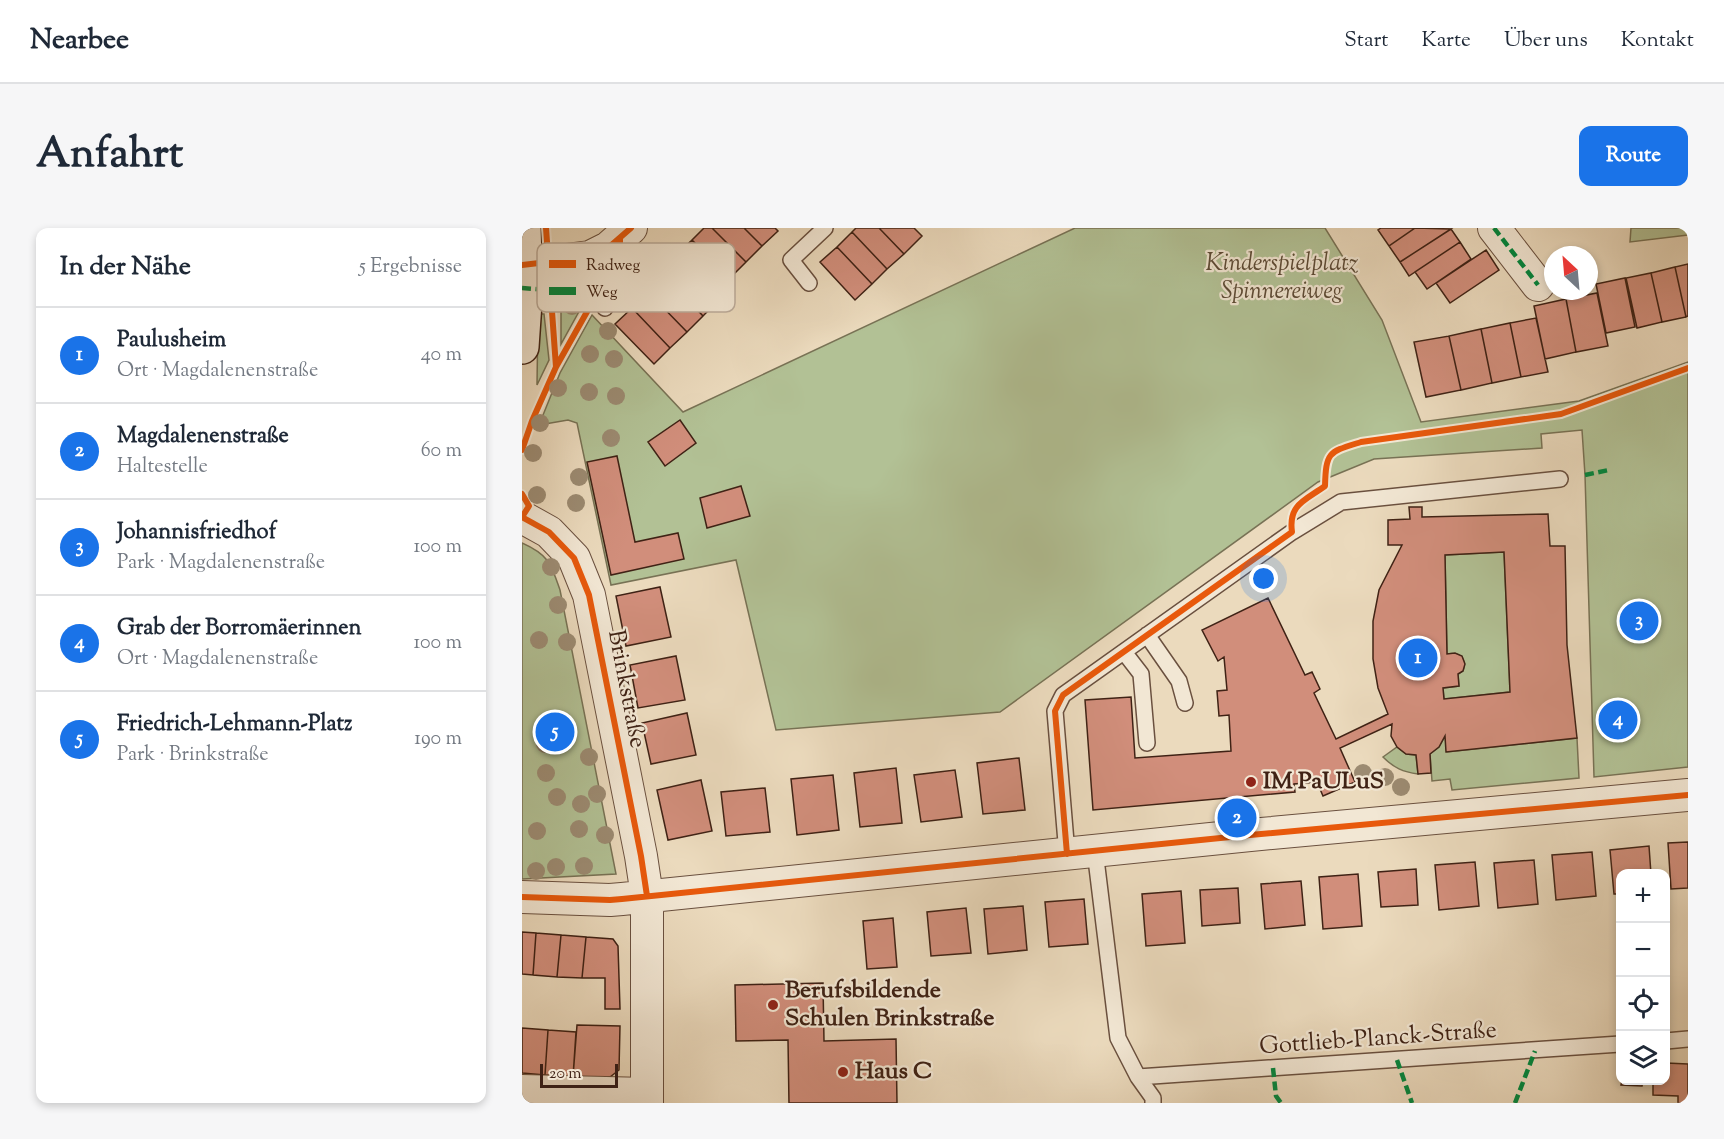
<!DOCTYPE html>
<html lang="de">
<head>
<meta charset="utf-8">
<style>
  :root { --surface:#fff; --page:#f6f6f7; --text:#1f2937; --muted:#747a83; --line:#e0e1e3; --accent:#1a73e8 }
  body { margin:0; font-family:"Sorts Mill Goudy",serif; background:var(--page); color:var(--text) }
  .controls { position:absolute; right:18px; bottom:18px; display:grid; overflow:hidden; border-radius:12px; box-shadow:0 3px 9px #0003 }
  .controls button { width:54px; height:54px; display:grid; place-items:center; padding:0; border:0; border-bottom:2px solid var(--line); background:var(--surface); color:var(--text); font:30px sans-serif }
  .compass { position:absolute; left:1022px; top:18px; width:54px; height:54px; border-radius:50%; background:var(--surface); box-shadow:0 3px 9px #0003; rotate:334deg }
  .scale { position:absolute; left:18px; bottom:15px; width:78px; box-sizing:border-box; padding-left:6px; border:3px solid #3f2215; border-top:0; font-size:16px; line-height:21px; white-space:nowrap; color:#3f2215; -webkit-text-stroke:4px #f2e7d4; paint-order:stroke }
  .you { position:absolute; left:742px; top:351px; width:21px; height:21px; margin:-15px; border:4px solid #fff; border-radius:50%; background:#1a73e8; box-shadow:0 0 0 9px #1a73e833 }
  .badge { display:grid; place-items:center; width:39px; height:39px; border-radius:50%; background:var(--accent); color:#fff; font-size:20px; font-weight:700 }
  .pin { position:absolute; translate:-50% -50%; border:3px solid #fff; box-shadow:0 2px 6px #0006 }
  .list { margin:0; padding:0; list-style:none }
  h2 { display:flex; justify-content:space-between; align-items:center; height:78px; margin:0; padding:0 24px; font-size:26px }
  h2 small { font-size:20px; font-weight:400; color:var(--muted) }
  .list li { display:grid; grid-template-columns:39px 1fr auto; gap:18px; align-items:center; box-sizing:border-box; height:96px; padding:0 24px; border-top:2px solid var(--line) }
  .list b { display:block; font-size:22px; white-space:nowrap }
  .list p { margin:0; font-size:20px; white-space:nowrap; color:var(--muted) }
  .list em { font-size:20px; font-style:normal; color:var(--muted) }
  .icon { flex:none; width:33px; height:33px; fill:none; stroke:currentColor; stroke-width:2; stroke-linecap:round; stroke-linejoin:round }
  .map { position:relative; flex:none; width:1166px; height:875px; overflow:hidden; border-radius:12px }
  header { display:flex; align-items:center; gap:36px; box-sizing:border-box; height:84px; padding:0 30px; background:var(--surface); border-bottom:2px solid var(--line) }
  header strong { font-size:28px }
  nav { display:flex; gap:33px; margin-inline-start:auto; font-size:21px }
  .intro { display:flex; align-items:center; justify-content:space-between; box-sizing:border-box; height:144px; padding:0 36px }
  h1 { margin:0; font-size:42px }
  .button { padding:15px 27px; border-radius:12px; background:var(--accent); color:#fff; font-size:21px; font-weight:700 }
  main { display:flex; gap:36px; padding:0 36px }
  aside { flex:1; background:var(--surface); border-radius:12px; box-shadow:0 3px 9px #0003 }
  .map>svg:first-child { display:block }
  .green { fill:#b2c195; stroke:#787255; stroke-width:1.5 }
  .building { fill:#d18e7b; stroke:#3f2215; stroke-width:1.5; fill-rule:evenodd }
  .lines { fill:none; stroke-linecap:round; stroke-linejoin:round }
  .lane-casing { stroke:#6a503f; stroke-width:18 }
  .street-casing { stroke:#6a503f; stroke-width:34 }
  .secondary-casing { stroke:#3f2215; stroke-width:36 }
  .lane { stroke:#f2e7d4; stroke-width:15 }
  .street { stroke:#f2e7d4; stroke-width:32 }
  .secondary { stroke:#f2e7d4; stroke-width:33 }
  .quiet { stroke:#00873e; stroke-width:4.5; stroke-dasharray:9 4.5; stroke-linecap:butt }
  .cycleway-casing { stroke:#f2e7d4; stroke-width:10 }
  .cycleway { stroke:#e8590c; stroke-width:6 }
  .tree { fill:#9c8b72 }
  .poi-dot { fill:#8f2418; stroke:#f2e7d4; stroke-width:2 }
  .labels { text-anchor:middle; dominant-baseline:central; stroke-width:4.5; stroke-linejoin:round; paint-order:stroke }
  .park-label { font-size:24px; font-style:italic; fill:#5c4a35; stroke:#f2e7d4 }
  .street-label { font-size:24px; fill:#3f2215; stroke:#f2e7d4 }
  .poi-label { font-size:24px; font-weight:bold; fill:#3f2215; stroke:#f2e7d4; text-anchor:start }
  .key { fill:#f2e7d4; stroke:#bcac9b; stroke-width:1.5 }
  .key-label { font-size:16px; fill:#3f2215 }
</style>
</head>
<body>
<header>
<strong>Nearbee</strong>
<nav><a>Start</a><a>Karte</a><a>Über uns</a><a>Kontakt</a></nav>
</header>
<div class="intro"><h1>Anfahrt</h1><a class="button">Route</a></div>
<main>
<aside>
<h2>In der Nähe<small>5 Ergebnisse</small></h2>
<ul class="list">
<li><span class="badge">1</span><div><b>Paulusheim</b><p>Ort · Magdalenenstraße</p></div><em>40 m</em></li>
<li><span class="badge">2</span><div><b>Magdalenenstraße</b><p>Haltestelle</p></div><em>60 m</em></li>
<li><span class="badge">3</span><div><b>Johannisfriedhof</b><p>Park · Magdalenenstraße</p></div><em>100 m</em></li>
<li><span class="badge">4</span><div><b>Grab der Borromäerinnen</b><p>Ort · Magdalenenstraße</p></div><em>100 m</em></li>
<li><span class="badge">5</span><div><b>Friedrich-Lehmann-Platz</b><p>Park · Brinkstraße</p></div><em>190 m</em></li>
</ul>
</aside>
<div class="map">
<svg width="1166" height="875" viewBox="0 0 1166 875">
  <rect width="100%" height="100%" fill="#ebdabd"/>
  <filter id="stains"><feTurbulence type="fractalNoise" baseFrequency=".00333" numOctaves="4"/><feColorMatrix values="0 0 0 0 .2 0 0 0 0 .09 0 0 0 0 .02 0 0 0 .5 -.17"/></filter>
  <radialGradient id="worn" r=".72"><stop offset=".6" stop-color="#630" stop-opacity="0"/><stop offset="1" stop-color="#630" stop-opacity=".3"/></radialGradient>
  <!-- green -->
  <path class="green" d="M553 0H803L860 92 899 194 1057 173 1166 134V539L1072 549 1063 247 1060 202 1019 206 1020 220 852 231 796 254 478 484 254 502 214 332 89 357 55 195 46 192 17 197 38 145 70 87 161 184Z
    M1109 0H1166V7L1108 14Z
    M70 60 39 116V68L58 64Z
    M16 86H22L27 132 15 157Z
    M0 315C27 327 29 336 38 362L94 646 0 651Z
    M982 324 988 464 922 471 921 460 937 458 936 446 941 443C945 430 938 424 925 426L923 327Z
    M923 508 925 524 1055 510 1057 550 930 562 928 551 910 553 908 526 917 519Z
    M875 519 884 526 894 527 896 546C881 544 872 540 861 529Z"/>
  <!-- building -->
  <path class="building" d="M182 0H190L224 34 208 50 170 12Z
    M190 0H222L240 18 224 34Z
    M222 0H253L256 3 240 18Z
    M334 0H357L382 26 365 41 330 4Z
    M357 0H392L400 8 382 26Z
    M859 0H893L867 18 856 2Z
    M893 0 929 1 878 34 867 18Z
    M929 1 938 14 887 48 878 34Z
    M330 4 365 41 350 56 315 19Z
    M170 12 208 50 191 65 154 27Z
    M938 14 949 31 905 61 893 44Z
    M315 19 350 56 333 72 298 34Z
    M964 22 977 42 928 75 914 55Z
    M158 32 197 72 181 88 143 48Z
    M1166 36V88L1164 89 1153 39Z
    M1153 39 1164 89 1140 94 1129 45Z
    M1129 45 1140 94 1115 100 1104 50Z
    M143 48 181 88 165 104 126 64Z
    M1103 50 1113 99 1084 105 1074 56Z
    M126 64 165 104 148 120 110 80Z
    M1075 65 1086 118 1054 124 1044 71Z
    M1044 71 1054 124 1023 131 1012 78Z
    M110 80 148 120 132 136 93 96Z
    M1014 90 1026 144 999 149 988 95Z
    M988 95 999 149 970 155 959 101Z
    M959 101 970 155 939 162 927 108Z
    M927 108 939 162 904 169 892 114Z
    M158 192 174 215 143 238 126 214Z
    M95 228 113 314 156 305 162 331 89 347 65 234Z
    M219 258 228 288 185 300 178 270Z
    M887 279H900V289L1026 286 1028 318H1043L1045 417 1055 510 924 524 923 508 917 519 908 526 909 545 896 546 894 527 884 526 875 519 869 508 870 496 818 520 833 554 801 568 795 554 772 556 773 564 571 582 563 472 609 469 613 530 709 523 707 487 697 488 695 463 705 462 702 429 696 433 680 402 746 370 783 447 790 444 798 461 792 465 814 511 866 486 856 460 851 431V393L857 362 880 317H866V292L888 291ZM982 324 988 464 922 471 921 460 937 458 936 446 941 443 943 436 940 428 933 425 925 426 923 327Z
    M138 359 149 409 104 418 94 368Z
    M154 428 163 472 116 480 108 437Z
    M165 485 174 527 129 536 120 495Z
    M497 530 503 582 461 586 455 535Z
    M374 540 380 595 338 599 332 545Z
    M433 542 440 589 399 594 392 547Z
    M311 547 317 602 275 607 269 551Z
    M179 552 190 603 146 612 135 562Z
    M243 560 248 604 204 608 199 564Z
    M1166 614V660L1149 661 1146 615Z
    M1127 618 1129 646H1098V666H1092L1088 622Z
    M1070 624 1074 668 1034 672 1030 627Z
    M1012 632 1016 676 976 680 972 635Z
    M953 634 957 678 917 682 913 637Z
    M894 641 896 677 859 679 856 644Z
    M836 646 840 698 801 701 797 649Z
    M779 653 783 697 743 701 739 656Z
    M716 660 718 695 680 698 678 662Z
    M659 663 663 715 624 718 620 666Z
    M562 671 566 716 527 719 523 674Z
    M501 678 505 722 466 726 462 681Z
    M444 680 449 725 409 728 405 684Z
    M371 690 375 739 345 741 341 693Z
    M0 704 14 705 11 747 0 746Z
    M14 705 39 707 35 749 11 747Z
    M39 707 64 709 60 750 35 749Z
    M64 709 91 711 96 718 98 781H83V750H60Z
    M301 755 302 813 374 811 375 875H267L266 812 214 813 213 757Z
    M55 797 98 798 97 842 88 849H51Z
    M0 800 26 802 23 847 0 845Z
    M26 802 54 804 51 849 23 847Z
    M1144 835 1166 836V875H1156V868L1131 867V852H1144Z
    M1100 852H1121L1120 858 1099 857Z"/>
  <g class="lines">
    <defs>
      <path id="lane" d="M287 55 269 32 303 0
        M83 80 108 33 106 19 98 11
        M625 407 657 453 663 475
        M602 424 619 446 625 515
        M573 623 596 810 616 849 631 870V875
        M545 626 533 483 541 467 770 304 819 274 1038 251
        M1144 813 1166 811
        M616 849 1098 816"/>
      <path id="street" d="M972 0 1016 57
        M4 37 68 29 86 20 109 0
        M0 289 27 304 52 330 67 367 119 628 125 668V875
        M0 669 88 672 100 671 728 607 1166 567
        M0 863 125 866"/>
      <path id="secondary" d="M0 119 4 60 2 0"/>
    </defs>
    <!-- lane casing -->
    <use href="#lane" class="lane-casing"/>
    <!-- street casing -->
    <use href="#street" class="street-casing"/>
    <!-- secondary casing -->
    <use href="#secondary" class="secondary-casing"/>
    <!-- lane -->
    <use href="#lane" class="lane"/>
    <!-- street -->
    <use href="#street" class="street"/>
    <!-- secondary -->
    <use href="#secondary" class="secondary"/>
    <!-- quiet -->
    <path class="quiet" d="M972 0 1016 57
      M0 60 27 62
      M1063 247 1087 242
      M875 832 890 875
      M751 840 754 868 759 875
      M993 875 1013 823"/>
    <defs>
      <path id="cycleway" d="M0 37 68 29 86 20 109 0
        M34 139 98 25V11
        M0 222 10 193 34 139 24 0
        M0 266 7 278 0 289 27 304 52 330 67 367 119 628 125 668
        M545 626 533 483 541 467 770 304C766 276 784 272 803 258 804 223 807 224 839 214L1039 186 1166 140
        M0 669 88 672 100 671 728 607 1166 567"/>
    </defs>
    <!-- cycleway casing -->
    <use href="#cycleway" class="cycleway-casing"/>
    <!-- cycleway -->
    <use href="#cycleway" class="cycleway"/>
  </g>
  <!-- trees -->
  <g class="tree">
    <circle cx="50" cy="78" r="9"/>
    <circle cx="86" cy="103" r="9"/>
    <circle cx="68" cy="126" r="9"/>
    <circle cx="92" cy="131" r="9"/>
    <circle cx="36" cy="160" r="9"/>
    <circle cx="67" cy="164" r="9"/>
    <circle cx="94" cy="168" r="9"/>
    <circle cx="18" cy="195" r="9"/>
    <circle cx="89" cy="210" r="9"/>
    <circle cx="11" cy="225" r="9"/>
    <circle cx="57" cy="249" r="9"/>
    <circle cx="15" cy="267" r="9"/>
    <circle cx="54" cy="275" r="9"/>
    <circle cx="29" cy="339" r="9"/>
    <circle cx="36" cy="377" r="9"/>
    <circle cx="17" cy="412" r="9"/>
    <circle cx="45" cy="414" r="9"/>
    <circle cx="23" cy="516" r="9"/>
    <circle cx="67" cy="529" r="9"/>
    <circle cx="24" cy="545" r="9"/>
    <circle cx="841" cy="545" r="9"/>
    <circle cx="863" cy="549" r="9"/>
    <circle cx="879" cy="559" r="9"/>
    <circle cx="75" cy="566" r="9"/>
    <circle cx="35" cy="569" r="9"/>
    <circle cx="59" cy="576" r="9"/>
    <circle cx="57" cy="601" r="9"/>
    <circle cx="15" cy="603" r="9"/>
    <circle cx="83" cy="607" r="9"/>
    <circle cx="62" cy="638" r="9"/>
    <circle cx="34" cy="639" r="9"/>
    <circle cx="14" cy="643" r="9"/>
  </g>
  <!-- markers -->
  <g class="poi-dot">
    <circle cx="729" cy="554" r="6"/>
    <circle cx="251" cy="777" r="6"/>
    <circle cx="321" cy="844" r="6"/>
  </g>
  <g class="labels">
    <!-- park labels -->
    <g class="park-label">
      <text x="760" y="36">Kinderspielplatz<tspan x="760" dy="28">Spinnereiweg</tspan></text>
    </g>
    <!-- street labels -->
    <g class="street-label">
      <text transform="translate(104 461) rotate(79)">Brinkstraße</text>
      <text transform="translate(856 811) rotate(-4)">Gottlieb-Planck-Straße</text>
    </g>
    <!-- poi labels -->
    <g class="poi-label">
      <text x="741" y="554">IM PaULuS</text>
      <text x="263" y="763">Berufsbildende<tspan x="263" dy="28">Schulen Brinkstraße</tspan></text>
      <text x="333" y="844">Haus C</text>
    </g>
  </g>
  <!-- legend -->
  <rect x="15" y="15" width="198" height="69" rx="9" class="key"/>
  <rect x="27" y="32" width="27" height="8" fill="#e8590c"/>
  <rect x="27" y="59" width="27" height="8" fill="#00873e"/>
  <g class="key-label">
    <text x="64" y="42">Radweg</text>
    <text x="64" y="69">Weg</text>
  </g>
  <rect width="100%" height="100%" filter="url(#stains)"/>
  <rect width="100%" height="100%" fill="url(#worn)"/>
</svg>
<div class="controls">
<button>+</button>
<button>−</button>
<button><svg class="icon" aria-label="locate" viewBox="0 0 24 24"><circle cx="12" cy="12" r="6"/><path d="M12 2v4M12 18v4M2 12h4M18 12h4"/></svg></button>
<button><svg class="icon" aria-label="layers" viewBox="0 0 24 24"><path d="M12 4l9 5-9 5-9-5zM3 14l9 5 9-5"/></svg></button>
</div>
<svg class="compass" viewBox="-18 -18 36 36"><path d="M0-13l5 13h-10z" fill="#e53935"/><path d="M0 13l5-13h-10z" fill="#747a83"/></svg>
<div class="scale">20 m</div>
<div class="you"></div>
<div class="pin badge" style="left:896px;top:430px">1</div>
<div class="pin badge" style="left:715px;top:590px">2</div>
<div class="pin badge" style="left:1117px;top:393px">3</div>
<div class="pin badge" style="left:1096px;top:492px">4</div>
<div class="pin badge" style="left:33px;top:504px">5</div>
</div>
</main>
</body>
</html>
